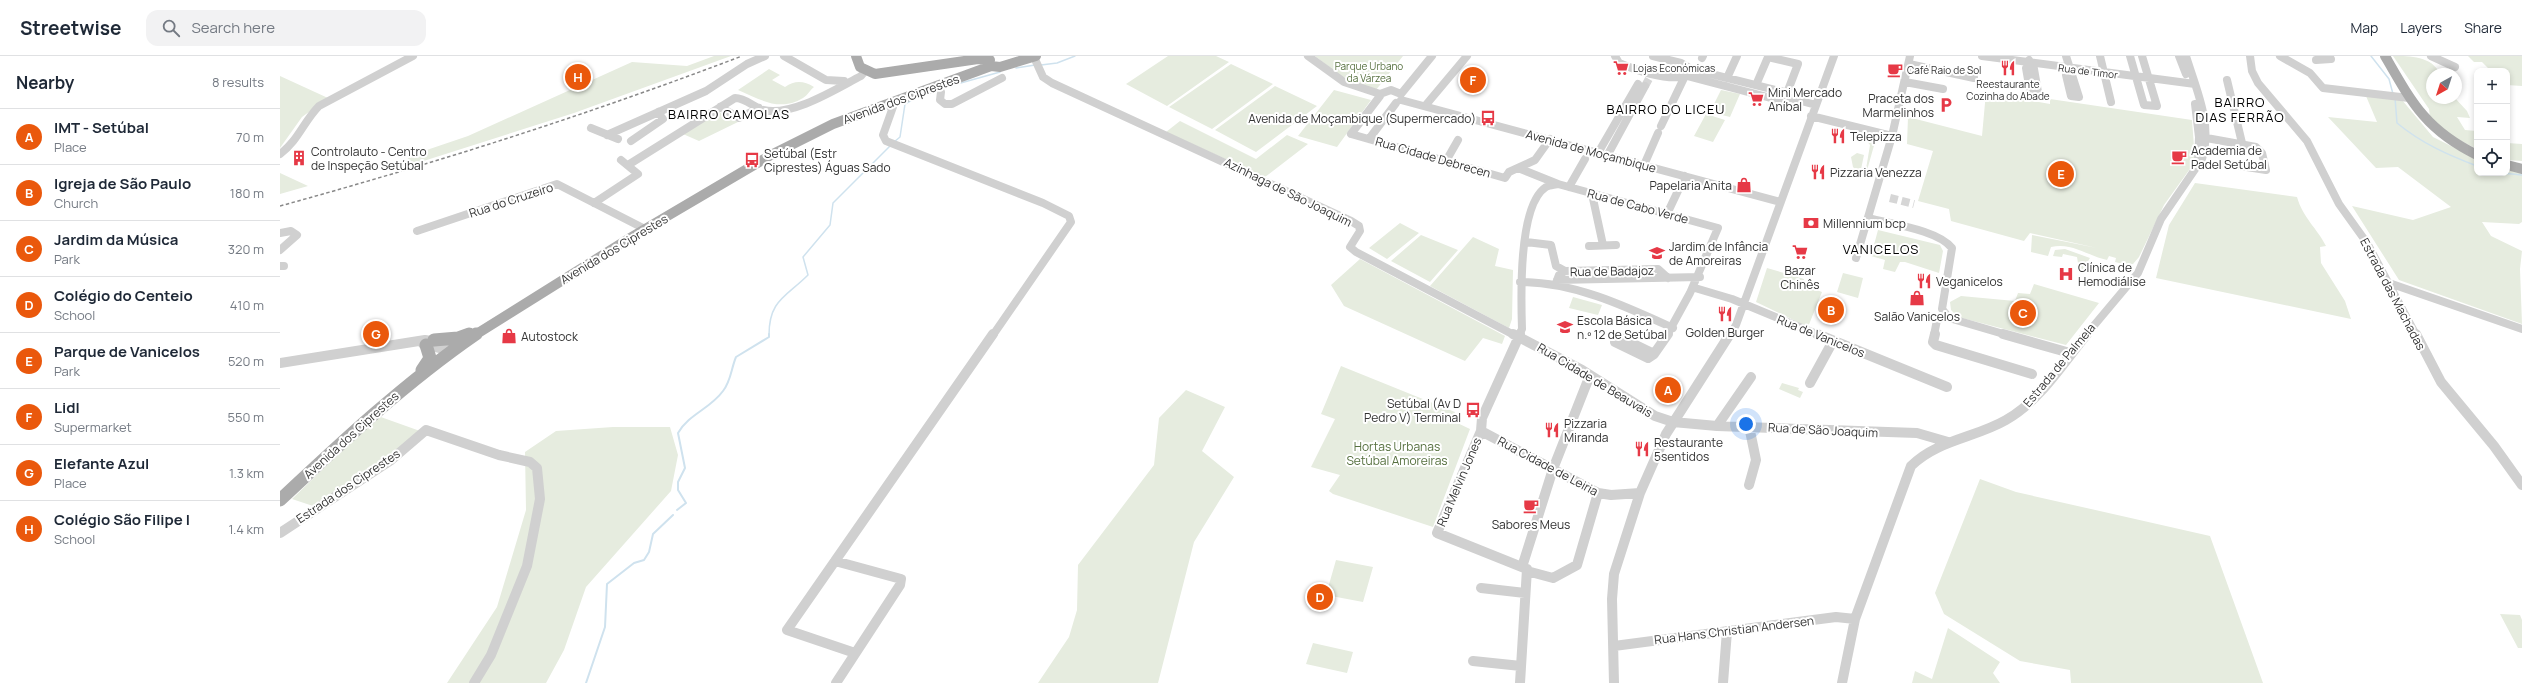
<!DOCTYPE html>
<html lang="en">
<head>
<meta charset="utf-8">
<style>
  :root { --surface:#fff; --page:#f2f2f3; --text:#1f2937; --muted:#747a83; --line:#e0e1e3; --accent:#ea580c }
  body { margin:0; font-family:Manrope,sans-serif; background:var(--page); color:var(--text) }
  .controls { position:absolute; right:12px; top:12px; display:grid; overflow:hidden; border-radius:8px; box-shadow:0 2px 6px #0003 }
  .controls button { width:36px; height:36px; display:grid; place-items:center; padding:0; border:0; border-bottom:1px solid var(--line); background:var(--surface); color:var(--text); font:20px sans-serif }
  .compass { position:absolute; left:2146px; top:12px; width:36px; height:36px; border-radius:50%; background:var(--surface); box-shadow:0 2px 6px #0003; rotate:219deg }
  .you { position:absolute; left:1466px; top:368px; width:14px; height:14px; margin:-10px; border:3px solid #fff; border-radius:50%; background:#1a73e8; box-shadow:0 0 0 6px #1a73e833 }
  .badge { display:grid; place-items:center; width:26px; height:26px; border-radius:50%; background:var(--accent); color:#fff; font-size:13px; font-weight:700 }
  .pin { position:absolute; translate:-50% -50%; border:2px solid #fff; box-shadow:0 1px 4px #0006 }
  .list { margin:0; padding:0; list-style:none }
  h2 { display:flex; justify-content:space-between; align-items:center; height:52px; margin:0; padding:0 16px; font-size:17px }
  h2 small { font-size:13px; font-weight:400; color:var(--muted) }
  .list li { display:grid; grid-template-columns:26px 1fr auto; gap:12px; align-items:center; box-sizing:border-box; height:56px; padding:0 16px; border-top:1px solid var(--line) }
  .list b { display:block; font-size:15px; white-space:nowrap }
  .list p { margin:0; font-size:13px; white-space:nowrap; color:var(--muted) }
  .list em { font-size:13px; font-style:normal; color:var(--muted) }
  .icon { flex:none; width:22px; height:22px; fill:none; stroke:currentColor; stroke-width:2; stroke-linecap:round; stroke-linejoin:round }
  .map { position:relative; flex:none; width:2242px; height:627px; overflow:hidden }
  header { display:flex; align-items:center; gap:24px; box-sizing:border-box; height:56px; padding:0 20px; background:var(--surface); border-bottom:1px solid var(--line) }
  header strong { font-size:19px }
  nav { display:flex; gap:22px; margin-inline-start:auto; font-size:14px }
  .search { width:280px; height:36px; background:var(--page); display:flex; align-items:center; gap:10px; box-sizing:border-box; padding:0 14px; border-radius:12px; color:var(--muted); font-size:15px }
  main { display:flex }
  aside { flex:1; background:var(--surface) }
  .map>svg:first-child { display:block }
  .green { fill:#e6ecdf }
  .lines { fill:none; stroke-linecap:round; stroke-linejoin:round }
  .stream-far1 { stroke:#cfe2ee; stroke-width:1.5 }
  .stream { stroke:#cfe2ee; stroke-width:2 }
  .minor-tunnel { stroke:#d6d6d6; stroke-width:8; stroke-dasharray:8 4; stroke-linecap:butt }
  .minor-far1 { stroke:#d0d0d0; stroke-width:8 }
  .minor { stroke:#d0d0d0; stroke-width:10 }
  .major-far1 { stroke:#ababab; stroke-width:10 }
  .major { stroke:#ababab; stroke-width:13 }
  .rail { stroke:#888; stroke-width:1.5; stroke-dasharray:3.5 2.5; stroke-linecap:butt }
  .labels { text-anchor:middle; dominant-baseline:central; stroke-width:4; stroke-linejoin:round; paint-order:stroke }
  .far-park-label { font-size:10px; fill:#56703f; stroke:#fff }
  .far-poi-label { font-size:10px; fill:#333; stroke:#fff; text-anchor:start }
  .far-street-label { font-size:10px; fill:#333; stroke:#fff }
  .poi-label { font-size:12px; fill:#333; stroke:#fff; text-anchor:start }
  .street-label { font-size:12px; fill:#333; stroke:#fff }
  .park-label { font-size:12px; fill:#56703f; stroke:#fff }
  .neighbourhood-label { font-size:13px; letter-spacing:1px; fill:#000; stroke:#fff }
</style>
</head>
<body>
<header>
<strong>Streetwise</strong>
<div class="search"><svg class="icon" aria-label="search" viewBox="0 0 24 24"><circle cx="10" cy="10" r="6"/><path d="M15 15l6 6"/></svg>Search here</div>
<nav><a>Map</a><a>Layers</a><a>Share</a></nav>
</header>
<main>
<aside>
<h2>Nearby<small>8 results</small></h2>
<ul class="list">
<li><span class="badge">A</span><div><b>IMT - Setúbal</b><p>Place</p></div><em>70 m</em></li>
<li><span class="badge">B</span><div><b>Igreja de São Paulo</b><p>Church</p></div><em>180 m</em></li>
<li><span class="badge">C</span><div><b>Jardim da Música</b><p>Park</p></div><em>320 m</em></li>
<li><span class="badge">D</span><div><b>Colégio do Centeio</b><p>School</p></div><em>410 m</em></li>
<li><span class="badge">E</span><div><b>Parque de Vanicelos</b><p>Park</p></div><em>520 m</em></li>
<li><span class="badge">F</span><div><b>Lidl</b><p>Supermarket</p></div><em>550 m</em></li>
<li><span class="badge">G</span><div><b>Elefante Azul</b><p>Place</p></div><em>1.3 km</em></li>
<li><span class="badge">H</span><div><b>Colégio São Filipe I</b><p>School</p></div><em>1.4 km</em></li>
</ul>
</aside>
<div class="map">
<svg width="2242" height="627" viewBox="0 0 2242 627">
  <rect width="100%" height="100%" fill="#fff"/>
  <!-- green -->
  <path class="green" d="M434 0H451L294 57 131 109 128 102 132 101V99L188 80 352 6 407 10Z
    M888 0H936L949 6 887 50 846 28Z
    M1035 0H1123L1096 34 1061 20Z
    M2113 0C2130 0 2152 0 2160 18H2152V42H2175L2187 55 2190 62 2177 61 2185 74 2197 75V93L2173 81 2150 62 2149 53Z
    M2188 0H2242V30L2227 29V15H2211L2202 6H2194Z
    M951 8 993 28 932 73 889 51Z
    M489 13 500 19 492 24 505 31C515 24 524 25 534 31 530 34 528 39 523 42 500 56 481 44 458 34Z
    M0 20 48 42 22 61 0 92Z
    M995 30 1037 50 976 96 935 74Z
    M1054 34 1091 44 1057 91 1018 80Z
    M1441 34 1460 38 1450 61 1430 56Z
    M1706 36 1770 48V43L1912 64 1915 104 1912 110 1884 149 1859 201 1853 208 1847 209 1835 206 1836 202 1829 200 1827 204C1808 200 1792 186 1771 191L1768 200 1751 196 1752 179 1817 192 1750 177 1744 185 1671 165 1669 153 1638 145 1653 95 1627 88 1628 61 1702 80Z
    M2086 40 2122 44 2153 81 2197 103V117H2227V114L2242 117V166L2239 168 2202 166 2211 180 2242 195 2240 213 2242 268 2119 224 2072 150 2133 164 2171 151 2118 111 2096 112 2048 61 2097 66Z
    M439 56 458 66 419 85 403 78Z
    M1426 58 1445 64 1433 86 1414 80Z
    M900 65 976 103 1007 79 1028 88 985 121 886 76Z
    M1576 78 1592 82 1595 86 1584 125 1590 89 1586 84 1575 81Z
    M2227 87 2242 88V105L2227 104Z
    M1577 97 1584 99 1580 118 1573 111 1571 101Z
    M0 117 28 130 0 138Z
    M1915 127 2017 141C2023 162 2037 172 2046 190L2040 191 2041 207 2065 245 2071 263 1876 222 1889 169Z
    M1120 167 1139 177 1107 203 1089 192Z
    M1598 174 1660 189 1663 195 1659 217 1625 206H1620L1615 216 1603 213 1605 204 1591 200Z
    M1141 179 1178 194 1150 226 1111 205Z
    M1193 181 1219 193 1215 210 1233 214 1232 263 1229 272 1150 230Z
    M1785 193 1810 202 1803 213H1799L1797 201 1783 198 1782 201 1773 200 1775 194Z
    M1080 203 1225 280 1222 288 1203 282 1185 305 1064 250 1051 229Z
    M1487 212 1524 223 1523 229 1542 236 1528 271 1476 246Z
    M1563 217 1583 222 1578 242 1557 236Z
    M1754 228 1819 247 1786 289 1678 261 1671 254 1670 246 1681 240 1735 245 1738 237 1750 238Z
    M1293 241 1322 249 1318 259 1289 252Z
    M1061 310 1175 356 1171 364 1190 373 1153 471 1053 438 1049 435 1060 419 1031 411 1055 363 1041 358Z
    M1502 327 1519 332 1518 334 1523 336 1520 342 1499 333Z
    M906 334 945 351 922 395 954 421 914 486 878 627H758L789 581 797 554 798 509 874 409 879 362Z
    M98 360 140 375 121 392 36 451 12 443Z
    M333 371H390L398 399 391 435 306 531 284 594 266 627H167L217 551 246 454 245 396 276 375Z
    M1700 423 1736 436 1930 480 1983 627H1791L1790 614 1740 605 1664 558 1655 537Z
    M1056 504 1093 511 1083 546 1046 539Z
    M2220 558 2240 559 2242 564V592H2238Z
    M1668 572 1720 606 1713 617 1720 627H1632L1635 615 1652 623Z
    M1033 587 1073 596 1067 617 1026 608Z"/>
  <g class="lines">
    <!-- stream-far1 -->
    <path class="stream-far1" d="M2091 0 2109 23 2113 38
      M761 9 777 7 795 0
      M736 12 755 9
      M670 30 720 16
      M2115 42 2117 67C2141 87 2168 99 2197 110
      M614 86 620 81 625 48 632 44
      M2222 117 2242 119
      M489 279C489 244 506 241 528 219L523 201 550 169 553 147 611 89"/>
    <!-- stream -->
    <path class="stream" d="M397 454 406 447 398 434V426L405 412 398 377C409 358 430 353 443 335 451 325 451 313 456 301L489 281V278
      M306 627 325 571 327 528 354 507 364 504 369 496 373 478 393 459"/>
    <!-- minor-tunnel -->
    <path class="minor-tunnel" d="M1365 30 1371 19
      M1610 142 1634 148"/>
    <!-- minor-far1 -->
    <path class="minor-far1" d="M504 0 546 24 564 25
      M1028 0 1064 26 1100 38
      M1335 0 1339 7C1358 15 1386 25 1407 20L1502 45 1510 42 1536 49
      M1373 0 1401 7 1411 13 1504 36 1510 42
      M1702 0 1915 28
      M1786 0 1799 41 1791 40 1786 19 1789 13
      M1820 0 1831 46
      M1850 0 1864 49 1877 50 1862 0
      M1899 0 1906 18
      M1970 0 1972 15 1978 27 2027 85 2059 148 2087 187 2136 279
      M2000 0 2030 17 2043 32 2129 42
      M2151 0 2175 11
      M754 1 763 21 772 27 1071 165 1079 170 1080 175 1070 191 1076 196 1234 279
      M1422 2 1423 0
      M1749 4 1754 13 1758 36 1750 35 1746 12 1750 8
      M2036 4 2051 3 2049 0
      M1629 8 1694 22
      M1447 22 1457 0
      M1947 24 1962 87
      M1625 26 1663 33
      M657 29 661 36 660 44 665 48H672L722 22
      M1476 29 1488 1 1518 8 1507 37
      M1100 38 1111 34 1121 38
      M1121 38 1152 0
      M1100 40 1071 78 1225 122 1229 116 1255 104 1270 83
      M1121 44 1500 146
      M611 45 613 51 603 79 606 85 763 147 789 160 791 166 713 279
      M1915 48 1919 81 1918 105
      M1145 50 1187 0
      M440 51 459 62 479 52
      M1531 60 1612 80
      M1381 70 1404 22
      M311 72 338 83
      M327 79 426 35 467 8 485 0
      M1921 81 1976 91 1982 97 1986 114 1960 110
      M1089 83 1116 47
      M351 85 383 63 378 56
      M1318 97 1358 28
      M0 98C18 85 24 65 39 50L133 0
      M1327 100 1365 30
      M1166 105 1178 84
      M348 109 455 42C466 42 473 51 483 54 512 61 556 33 581 20L586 14
      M1364 109 1378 77
      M1238 112 1278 128
      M1289 131 1305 103
      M1312 138 1323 189
      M314 147 358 118 341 104
      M1387 158 1405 120
      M1589 162C1611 168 1658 174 1672 192L1662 253 1669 262 1727 279
      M137 175 277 128 365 173
      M0 177 11 175 17 179 0 194
      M1246 186 1271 189 1276 210 1285 215
      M1309 190 1336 189
      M1576 202 1612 80 1630 0
      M0 210H4
      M1277 224 1420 221
      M1240 226C1294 226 1345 250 1393 272
      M1276 227 1279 219 1285 215 1378 213 1388 222
      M2109 227 2242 273
      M1415 232 1452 243 1539 279
      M1239 279 1242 273C1241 243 1238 149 1266 131 1269 129 1275 129 1278 128L1438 172 1410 237 1387 279
      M1450 279 1456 269 1554 0
      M1654 279 1657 264 1666 260
      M1806 279 1858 217 1881 163 1922 103C1933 68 1916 33 1906 0"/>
    <!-- minor -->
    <path class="minor" d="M1233 278 1302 314 1375 360 1393 366 1437 370 1637 377 1668 386
      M1537 278 1667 331
      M1655 278 1653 286 1656 289 1752 318
      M1723 278 1790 297
      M2136 278 2161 326 2214 390 2242 429
      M1339 281 1374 298 1368 302 1335 286Z
      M143 288 171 295
      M1374 298 1388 278
      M0 307 145 284 163 287 171 295
      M1530 327 1553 285
      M1437 370 1471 321
      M1469 370 1476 404 1469 429
      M1201 375 1202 362 1240 278
      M1201 375 1157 477 1247 513 1240 627
      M1201 375 1318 437 1331 439 1360 437
      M0 477 111 404 146 374 219 399 250 406 257 412 260 443 247 510 211 599 194 627
      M555 505 621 523 620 529 556 627
      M1242 511 1273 413 1310 319
      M1247 515 1273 522 1297 509 1318 437
      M1201 532 1245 537
      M1334 590 1556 561 1575 563
      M575 597 507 574 713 278
      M1193 605 1241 610
      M1334 627 1332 543 1334 518 1360 437 1386 378 1450 278
      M1443 627 1447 575
      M1562 627 1575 563 1631 410C1657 384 1695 382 1726 364 1760 345 1783 307 1807 278"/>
    <!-- major-far1 -->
    <path class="major-far1" d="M576 0 580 11 595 18 698 3 710 4
      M2105 0C2132 47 2146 74 2197 99
      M2227 109 2242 113
      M187 279 189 278
      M195 279 350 182 491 99 553 68 711 10 720 11 756 0"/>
    <!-- major -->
    <path class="major" d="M154 284 178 282 189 278
      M142 314 150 302 146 289
      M0 444C63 385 125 327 196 278"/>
    <!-- rail -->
    <path class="rail" d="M0 150C156 107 310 58 462 0"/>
  </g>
  <!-- icons -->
  <defs>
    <symbol id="supermarket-bare" viewBox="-9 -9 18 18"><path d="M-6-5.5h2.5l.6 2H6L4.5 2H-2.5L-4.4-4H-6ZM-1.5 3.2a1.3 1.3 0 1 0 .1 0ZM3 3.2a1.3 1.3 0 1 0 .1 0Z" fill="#e63946" stroke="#fff" stroke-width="2.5" paint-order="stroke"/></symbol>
    <symbol id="restaurant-bare" viewBox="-9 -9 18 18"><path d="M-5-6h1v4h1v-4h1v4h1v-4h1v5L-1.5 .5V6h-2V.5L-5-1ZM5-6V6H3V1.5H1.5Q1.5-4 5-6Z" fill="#e63946" stroke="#fff" stroke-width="2.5" paint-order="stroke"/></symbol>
    <symbol id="cafe-bare" viewBox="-9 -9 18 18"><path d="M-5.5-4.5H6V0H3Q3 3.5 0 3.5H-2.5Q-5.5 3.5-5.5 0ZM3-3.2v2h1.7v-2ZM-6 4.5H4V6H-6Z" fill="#e63946" stroke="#fff" stroke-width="2.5" paint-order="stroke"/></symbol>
    <symbol id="parking-bare" viewBox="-9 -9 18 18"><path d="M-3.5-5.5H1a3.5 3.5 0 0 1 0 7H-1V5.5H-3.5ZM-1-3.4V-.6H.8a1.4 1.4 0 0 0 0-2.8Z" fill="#e63946" stroke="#fff" stroke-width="2.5" paint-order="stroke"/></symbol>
    <symbol id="bus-bare" viewBox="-9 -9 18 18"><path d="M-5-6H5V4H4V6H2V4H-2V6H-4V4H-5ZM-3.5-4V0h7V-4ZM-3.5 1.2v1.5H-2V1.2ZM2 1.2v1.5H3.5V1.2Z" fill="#e63946" stroke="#fff" stroke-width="2.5" paint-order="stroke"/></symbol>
    <symbol id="building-bare" viewBox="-9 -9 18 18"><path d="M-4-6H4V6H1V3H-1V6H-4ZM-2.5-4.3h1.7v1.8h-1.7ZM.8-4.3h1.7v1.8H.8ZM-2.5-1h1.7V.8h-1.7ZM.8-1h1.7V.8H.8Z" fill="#e63946" stroke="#fff" stroke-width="2.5" paint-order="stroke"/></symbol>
    <symbol id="shop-bare" viewBox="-9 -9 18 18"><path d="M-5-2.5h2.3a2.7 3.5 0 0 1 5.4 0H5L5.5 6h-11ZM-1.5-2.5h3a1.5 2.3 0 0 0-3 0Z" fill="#e63946" stroke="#fff" stroke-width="2.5" paint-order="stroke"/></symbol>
    <symbol id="bank-bare" viewBox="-9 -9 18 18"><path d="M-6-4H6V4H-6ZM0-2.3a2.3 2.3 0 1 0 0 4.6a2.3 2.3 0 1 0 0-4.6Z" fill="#e63946" stroke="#fff" stroke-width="2.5" paint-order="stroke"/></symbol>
    <symbol id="school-bare" viewBox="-9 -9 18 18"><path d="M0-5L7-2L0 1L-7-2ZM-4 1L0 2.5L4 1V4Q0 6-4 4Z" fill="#e63946" stroke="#fff" stroke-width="2.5" paint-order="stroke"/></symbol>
    <symbol id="hospital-bare" viewBox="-9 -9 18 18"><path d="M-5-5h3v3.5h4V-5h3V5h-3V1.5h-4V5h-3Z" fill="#e63946" stroke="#fff" stroke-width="2.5" paint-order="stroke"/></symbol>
  </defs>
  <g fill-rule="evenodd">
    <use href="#supermarket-bare" x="1330" y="1" width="22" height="22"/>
    <use href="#restaurant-bare" x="1717" y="1" width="22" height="22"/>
    <use href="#cafe-bare" x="1604" y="3" width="22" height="22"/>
    <use href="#supermarket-bare" x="1465" y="32" width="22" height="22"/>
    <use href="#parking-bare" x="1655" y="38" width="22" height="22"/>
    <use href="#bus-bare" x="1197" y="51" width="22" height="22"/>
    <use href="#restaurant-bare" x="1547" y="69" width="22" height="22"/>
    <use href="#cafe-bare" x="1888" y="90" width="22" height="22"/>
    <use href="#building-bare" x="8" y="91" width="22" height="22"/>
    <use href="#bus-bare" x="461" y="93" width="22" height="22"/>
    <use href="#restaurant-bare" x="1527" y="105" width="22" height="22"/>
    <use href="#shop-bare" x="1453" y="118" width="22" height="22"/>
    <use href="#bank-bare" x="1520" y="156" width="22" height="22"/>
    <use href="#supermarket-bare" x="1509" y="185" width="22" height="22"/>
    <use href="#school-bare" x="1366" y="186" width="22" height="22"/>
    <use href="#hospital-bare" x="1775" y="207" width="22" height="22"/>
    <use href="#restaurant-bare" x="1633" y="214" width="22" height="22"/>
    <use href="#shop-bare" x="1626" y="231" width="22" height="22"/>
    <use href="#restaurant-bare" x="1434" y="247" width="22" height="22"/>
    <use href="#school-bare" x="1274" y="260" width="22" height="22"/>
    <use href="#shop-bare" x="218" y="269" width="22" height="22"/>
    <use href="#bus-bare" x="1182" y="343" width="22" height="22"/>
    <use href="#restaurant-bare" x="1261" y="363" width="22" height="22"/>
    <use href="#restaurant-bare" x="1351" y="382" width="22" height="22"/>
    <use href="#cafe-bare" x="1240" y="439" width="22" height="22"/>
  </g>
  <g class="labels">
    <!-- far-park labels -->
    <g class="far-park-label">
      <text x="1089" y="10">Parque Urbano<tspan x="1089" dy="12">da Várzea</tspan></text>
    </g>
    <!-- far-poi labels -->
    <g class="far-poi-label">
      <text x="1353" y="12">Lojas Económicas</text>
      <text x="1627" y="14">Café Raio de Sol</text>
      <text x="1728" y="28" text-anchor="middle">Reestaurante<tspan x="1728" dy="12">Cozinha do Abade</tspan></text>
    </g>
    <!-- far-street labels -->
    <g class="far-street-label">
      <text transform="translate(1808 15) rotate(7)">Rua de Timor</text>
    </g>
    <!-- poi labels -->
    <g class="poi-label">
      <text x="1488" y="36">Mini Mercado<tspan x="1488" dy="14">Aníbal</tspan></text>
      <text x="1654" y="42" text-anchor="end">Praceta dos<tspan x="1654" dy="14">Marmelinhos</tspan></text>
      <text x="1196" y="62" text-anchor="end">Avenida de Moçambique (Supermercado)</text>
      <text x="1570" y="80">Telepizza</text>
      <text x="1911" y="94">Academia de<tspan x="1911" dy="14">Padel Setúbal</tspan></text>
      <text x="31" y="95">Controlauto - Centro<tspan x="31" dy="14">de Inspeção Setúbal</tspan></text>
      <text x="484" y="97">Setúbal (Estr<tspan x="484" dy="14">Ciprestes) Águas Sado</tspan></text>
      <text x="1550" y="116">Pizzaria Venezza</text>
      <text x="1452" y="129" text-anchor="end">Papelaria Anita</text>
      <text x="1543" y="167">Millennium bcp</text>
      <text x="1389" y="190">Jardim de Infância<tspan x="1389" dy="14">de Amoreiras</tspan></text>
      <text x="1798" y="211">Clínica de<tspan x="1798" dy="14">Hemodiálise</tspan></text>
      <text x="1520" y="214" text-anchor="middle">Bazar<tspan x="1520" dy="14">Chinês</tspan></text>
      <text x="1656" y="225">Veganicelos</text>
      <text x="1637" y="260" text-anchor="middle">Salão Vanicelos</text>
      <text x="1297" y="264">Escola Básica<tspan x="1297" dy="14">n.º 12 de Setúbal</tspan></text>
      <text x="1445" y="276" text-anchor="middle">Golden Burger</text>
      <text x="241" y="280">Autostock</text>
      <text x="1181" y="347" text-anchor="end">Setúbal (Av D<tspan x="1181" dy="14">Pedro V) Terminal</tspan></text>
      <text x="1284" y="367">Pizzaria<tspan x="1284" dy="14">Miranda</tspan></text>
      <text x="1374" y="386">Restaurante<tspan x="1374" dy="14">5sentidos</tspan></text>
      <text x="1251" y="468" text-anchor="middle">Sabores Meus</text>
    </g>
    <!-- street labels -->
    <g class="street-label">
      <text transform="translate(621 43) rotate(-20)">Avenida dos Ciprestes</text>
      <text transform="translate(1311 95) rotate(15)">Avenida de Moçambique</text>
      <text transform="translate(1153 101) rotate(16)">Rua Cidade Debrecen</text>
      <text transform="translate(1008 136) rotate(26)">Azinhaga de São Joaquim</text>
      <text transform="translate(231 144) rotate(-18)">Rua do Cruzeiro</text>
      <text transform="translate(1358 150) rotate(15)">Rua de Cabo Verde</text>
      <text transform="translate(334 193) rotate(-31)">Avenida dos Ciprestes</text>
      <text transform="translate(1332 215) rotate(-1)">Rua de Badajoz</text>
      <text transform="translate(2113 238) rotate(62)">Estrada das Machadas</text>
      <text transform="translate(1541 280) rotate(22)">Rua de Vanicelos</text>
      <text transform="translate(1779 309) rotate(-50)">Estrada de Palmela</text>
      <text transform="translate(1315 324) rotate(31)">Rua Cidade de Beauvais</text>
      <text transform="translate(1543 374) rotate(3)">Rua de São Joaquim</text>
      <text transform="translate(71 379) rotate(-42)">Avenida dos Ciprestes</text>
      <text transform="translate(1268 410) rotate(28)">Rua Cidade de Leiria</text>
      <text transform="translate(1179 426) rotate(-67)">Rua Melvin Jones</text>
      <text transform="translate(68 430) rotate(-34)">Estrada dos Ciprestes</text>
      <text transform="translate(1454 574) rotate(-7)">Rua Hans Christian Andersen</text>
    </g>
    <!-- park labels -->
    <g class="park-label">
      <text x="1117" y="390">Hortas Urbanas<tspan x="1117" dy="14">Setúbal Amoreiras</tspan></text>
    </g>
    <!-- neighbourhood labels -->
    <g class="neighbourhood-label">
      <text x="1960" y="46">BAIRRO<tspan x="1960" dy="15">DIAS FERRÃO</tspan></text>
      <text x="1386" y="53">BAIRRO DO LICEU</text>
      <text x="449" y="58">BAIRRO CAMOLAS</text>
      <text x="1601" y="193">VANICELOS</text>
    </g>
  </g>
</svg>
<div class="controls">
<button>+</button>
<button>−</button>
<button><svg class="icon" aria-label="locate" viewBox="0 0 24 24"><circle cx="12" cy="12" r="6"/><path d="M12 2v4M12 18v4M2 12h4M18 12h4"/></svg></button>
</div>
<svg class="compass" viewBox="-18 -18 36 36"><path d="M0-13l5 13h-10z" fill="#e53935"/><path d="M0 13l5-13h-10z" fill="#747a83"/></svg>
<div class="you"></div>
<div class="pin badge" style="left:1388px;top:334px">A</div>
<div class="pin badge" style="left:1551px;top:254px">B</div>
<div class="pin badge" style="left:1743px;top:257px">C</div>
<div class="pin badge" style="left:1040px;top:541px">D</div>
<div class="pin badge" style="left:1781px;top:118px">E</div>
<div class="pin badge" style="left:1193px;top:24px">F</div>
<div class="pin badge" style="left:96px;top:278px">G</div>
<div class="pin badge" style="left:298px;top:21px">H</div>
</div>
</main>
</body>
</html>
